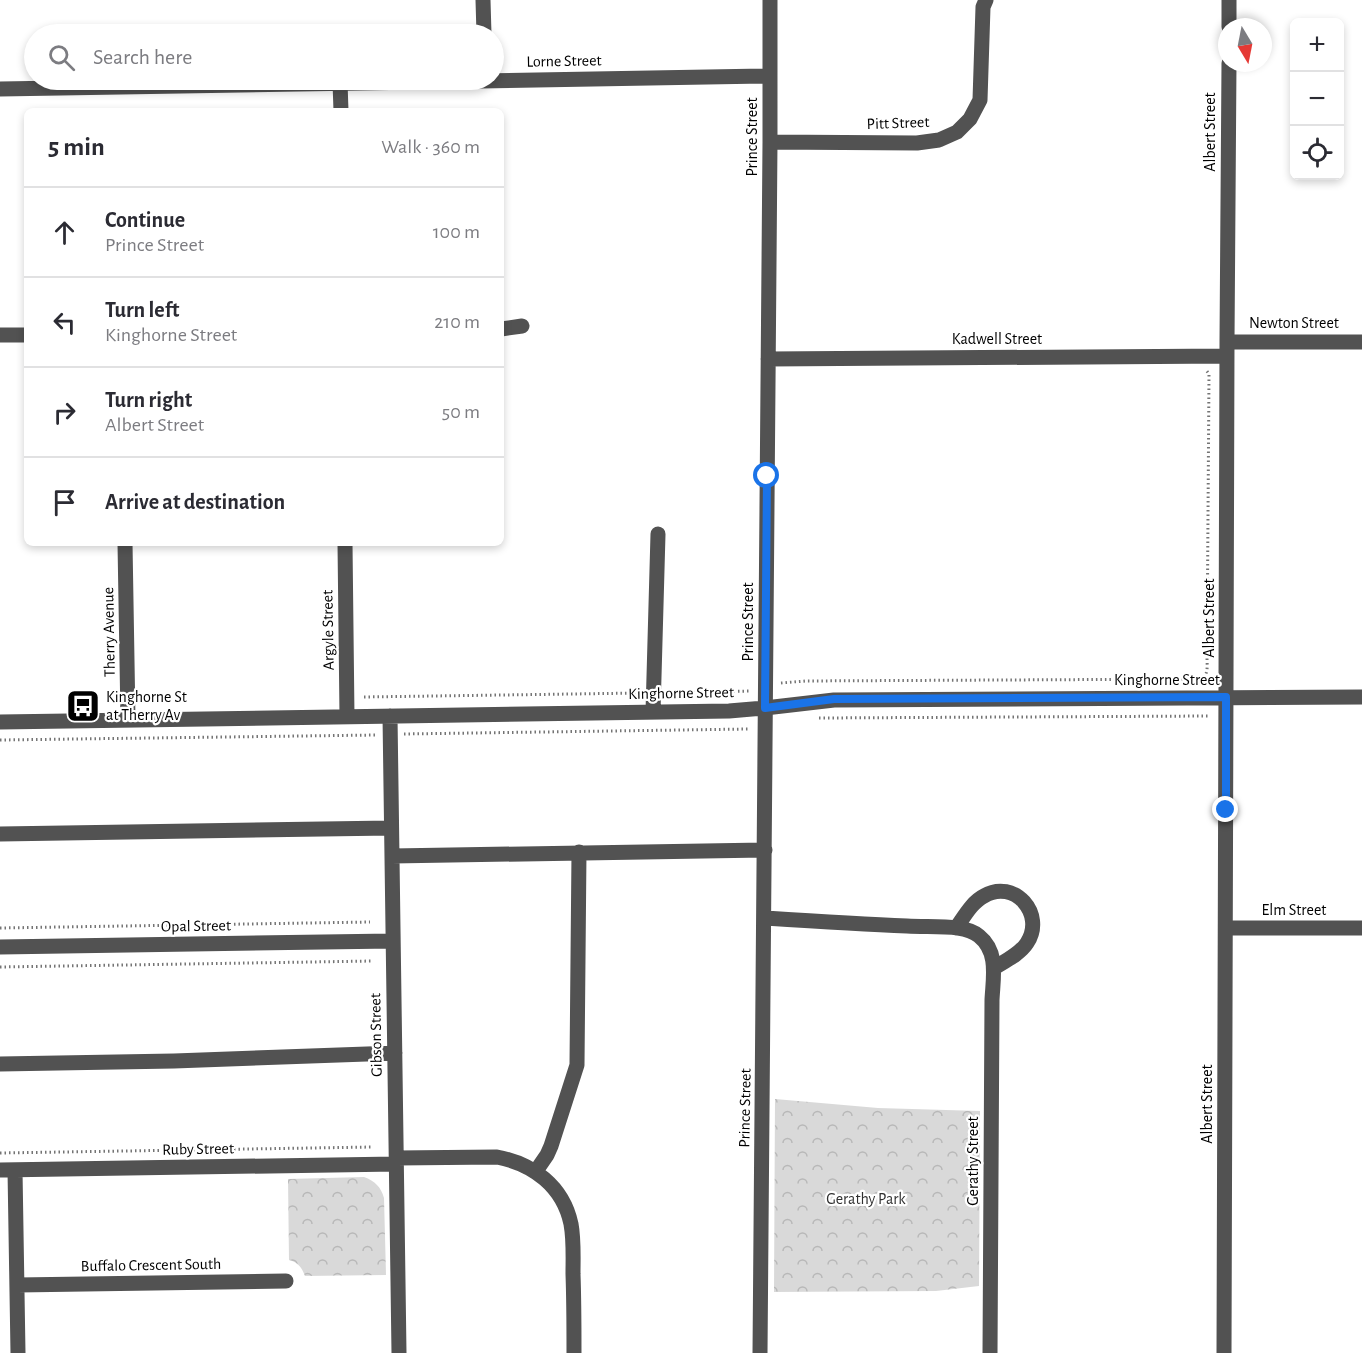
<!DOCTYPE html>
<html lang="en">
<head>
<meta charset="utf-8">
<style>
  :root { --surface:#fff; --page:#f7f7f7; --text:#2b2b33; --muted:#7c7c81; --line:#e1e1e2 }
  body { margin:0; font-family:"Alegreya Sans",sans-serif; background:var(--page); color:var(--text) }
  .controls { position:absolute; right:18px; top:18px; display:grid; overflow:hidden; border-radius:9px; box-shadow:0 3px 9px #0003 }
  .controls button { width:54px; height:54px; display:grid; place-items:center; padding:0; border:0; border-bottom:2px solid var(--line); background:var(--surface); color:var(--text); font:30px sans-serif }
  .compass { position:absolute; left:1218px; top:18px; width:54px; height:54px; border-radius:50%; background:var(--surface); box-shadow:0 3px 9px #0003; rotate:170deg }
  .stop { position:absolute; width:18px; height:18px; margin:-14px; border:4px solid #1a73e8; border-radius:50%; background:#fff }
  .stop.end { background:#1a73e8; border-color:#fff; box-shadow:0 2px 6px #0008 }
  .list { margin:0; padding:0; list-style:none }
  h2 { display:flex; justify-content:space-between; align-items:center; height:78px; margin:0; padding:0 24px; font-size:26px }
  h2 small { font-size:20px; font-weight:400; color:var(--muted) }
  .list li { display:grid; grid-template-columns:39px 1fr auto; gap:18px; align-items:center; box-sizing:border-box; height:90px; padding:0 24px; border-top:2px solid var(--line) }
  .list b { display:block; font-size:22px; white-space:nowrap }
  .list p { margin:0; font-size:20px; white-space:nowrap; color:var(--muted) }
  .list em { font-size:20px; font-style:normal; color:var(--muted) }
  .icon { flex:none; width:33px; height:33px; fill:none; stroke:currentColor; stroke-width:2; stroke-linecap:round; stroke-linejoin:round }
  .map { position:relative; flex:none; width:1362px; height:1353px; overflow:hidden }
  .search { position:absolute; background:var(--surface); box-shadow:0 3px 9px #0003; left:24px; top:24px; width:480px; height:66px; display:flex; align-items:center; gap:15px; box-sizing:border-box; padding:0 21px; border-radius:33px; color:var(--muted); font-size:22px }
  .panel { position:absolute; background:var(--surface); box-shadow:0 3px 9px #0003; left:24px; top:108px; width:480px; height:438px; border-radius:9px }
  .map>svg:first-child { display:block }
  .forest { fill:url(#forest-crowns) }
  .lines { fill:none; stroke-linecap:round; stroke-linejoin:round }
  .path { stroke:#747474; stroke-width:3; stroke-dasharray:1.5 3; stroke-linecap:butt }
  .minor { stroke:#525252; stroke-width:15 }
  .route { stroke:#1a73e8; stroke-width:8 }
  .labels { text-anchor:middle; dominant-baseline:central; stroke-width:4.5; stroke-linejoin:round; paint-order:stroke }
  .street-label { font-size:16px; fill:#000; stroke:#fff }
  .poi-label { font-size:16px; fill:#000; stroke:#fff; text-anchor:start }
  .park-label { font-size:16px; fill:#303030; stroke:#fff }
</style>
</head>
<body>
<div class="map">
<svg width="1362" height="1353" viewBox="0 0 1362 1353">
  <defs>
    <pattern id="forest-crowns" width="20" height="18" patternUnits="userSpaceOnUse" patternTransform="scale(1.5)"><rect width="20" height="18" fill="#d9d9d9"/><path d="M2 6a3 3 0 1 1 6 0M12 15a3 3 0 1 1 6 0" fill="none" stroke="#b8b8b8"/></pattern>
  </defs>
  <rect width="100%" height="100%" fill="#fff"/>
  <!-- forest -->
  <path class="forest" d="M775 1099 878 1108 980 1111 979 1286 936 1291 774 1292Z
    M364 1177C375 1181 381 1187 384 1198L386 1275 305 1276C302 1268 298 1262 289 1260L288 1179Z"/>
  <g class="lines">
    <!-- path -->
    <path class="path" d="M781 683 805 681 1200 679C1209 676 1207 666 1207 657L1209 374 1206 370
      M666 693 751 691
      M364 697 641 693
      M819 718 1209 716
      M404 734 749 729
      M0 740 376 735
      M0 928 370 922
      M0 967 373 961
      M0 1153 373 1147"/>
    <!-- minor -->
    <path class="minor" d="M483 0 484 34
      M1229 27V0
      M340 82 341 111
      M0 89 769 76
      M770 142 917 143 939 140 957 132 970 119 980 100 983 7 986 0
      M501 329 522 326
      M0 335H27
      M1227 342H1362
      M768 359 1227 356
      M125 543 128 720
      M345 543 347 717
      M653 712 658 534
      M390 716 399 1353
      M0 722 729 711 765 708 834 700 1362 697
      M0 834 391 828
      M392 856 765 850
      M765 918C812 921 859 924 907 926 924 927 941 926 958 928 965 929 973 931 979 936 999 952 993 978 992 1000L990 1353
      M956 928C964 917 972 902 984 896 1014 878 1046 914 1027 943 1020 954 1005 961 994 968
      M1226 928H1362
      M0 947 392 941
      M0 1064 174 1061 395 1053
      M396 1158 497 1157C533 1164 563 1186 571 1224 574 1240 573 1258 573 1274 574 1301 574 1327 574 1353
      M0 1170 396 1164
      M15 1170 18 1353
      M536 1171 547 1155 551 1146 577 1065 579 852
      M17 1285 286 1281
      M760 1353 770 142V0
      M1224 1353 1227 342 1229 63"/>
  </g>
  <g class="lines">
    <!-- route -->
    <path class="route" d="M767 476 765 708 834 699 1226 697V810"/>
  </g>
  <!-- icons -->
  <defs>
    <symbol id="bus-square" viewBox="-11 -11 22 22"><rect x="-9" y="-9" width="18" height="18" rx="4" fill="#000" stroke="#fff"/><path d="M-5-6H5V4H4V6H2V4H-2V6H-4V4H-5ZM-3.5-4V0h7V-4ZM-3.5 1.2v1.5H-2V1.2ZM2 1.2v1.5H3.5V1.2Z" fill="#fff"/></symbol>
  </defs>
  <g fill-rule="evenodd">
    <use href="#bus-square" x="64" y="687" width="38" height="38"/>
  </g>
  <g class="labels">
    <!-- street labels -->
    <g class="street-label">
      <text transform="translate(564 61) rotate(-1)">Lorne Street</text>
      <text transform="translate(898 123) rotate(-2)">Pitt Street</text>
      <text transform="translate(1210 132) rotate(-90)">Albert Street</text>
      <text transform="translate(752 137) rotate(-90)">Prince Street</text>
      <text x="1294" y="323">Newton Street</text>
      <text x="997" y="339">Kadwell Street</text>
      <text transform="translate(1209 618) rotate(-90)">Albert Street</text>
      <text transform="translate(748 622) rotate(-90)">Prince Street</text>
      <text transform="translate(328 630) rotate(-91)">Argyle Street</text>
      <text transform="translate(109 632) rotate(-91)">Therry Avenue</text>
      <text x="1167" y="680">Kinghorne Street</text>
      <text transform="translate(681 693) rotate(-1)">Kinghorne Street</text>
      <text x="1294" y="910">Elm Street</text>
      <text transform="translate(196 926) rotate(-1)">Opal Street</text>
      <text transform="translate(376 1035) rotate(-91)">Gibson Street</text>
      <text transform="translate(1207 1104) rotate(-90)">Albert Street</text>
      <text transform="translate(745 1108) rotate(-89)">Prince Street</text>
      <text transform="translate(198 1149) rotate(-1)">Ruby Street</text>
      <text transform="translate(973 1161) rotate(-90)">Gerathy Street</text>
      <text transform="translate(151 1265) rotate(-1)">Buffalo Crescent South</text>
    </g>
    <!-- poi labels -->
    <g class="poi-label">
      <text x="106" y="697">Kinghorne St<tspan x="106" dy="18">at Therry Av</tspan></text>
    </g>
    <!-- park labels -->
    <g class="park-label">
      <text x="866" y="1199">Gerathy Park</text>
    </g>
  </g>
</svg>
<div class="controls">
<button>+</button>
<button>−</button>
<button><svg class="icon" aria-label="locate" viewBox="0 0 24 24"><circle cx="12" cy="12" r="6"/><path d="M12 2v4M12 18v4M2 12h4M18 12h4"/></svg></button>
</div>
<svg class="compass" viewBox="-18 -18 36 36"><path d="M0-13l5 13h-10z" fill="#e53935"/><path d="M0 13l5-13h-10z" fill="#7c7c81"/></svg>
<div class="stop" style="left:767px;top:476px"></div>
<div class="stop end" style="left:1226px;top:810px"></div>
<div class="search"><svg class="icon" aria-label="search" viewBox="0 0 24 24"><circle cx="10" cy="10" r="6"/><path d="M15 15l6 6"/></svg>Search here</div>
<section class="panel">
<h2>5 min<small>Walk · 360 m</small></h2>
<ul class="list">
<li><svg class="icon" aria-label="ahead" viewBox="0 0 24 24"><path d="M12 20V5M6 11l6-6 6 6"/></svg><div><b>Continue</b><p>Prince Street</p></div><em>100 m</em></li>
<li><svg class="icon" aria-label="left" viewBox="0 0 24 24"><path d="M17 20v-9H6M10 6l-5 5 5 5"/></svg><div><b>Turn left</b><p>Kinghorne Street</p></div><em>210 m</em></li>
<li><svg class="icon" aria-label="right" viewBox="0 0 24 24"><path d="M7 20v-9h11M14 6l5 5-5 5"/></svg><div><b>Turn right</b><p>Albert Street</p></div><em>50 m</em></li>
<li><svg class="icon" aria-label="arrive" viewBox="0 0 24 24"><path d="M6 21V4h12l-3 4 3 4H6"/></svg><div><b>Arrive at destination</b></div></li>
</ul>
</section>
</div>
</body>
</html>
